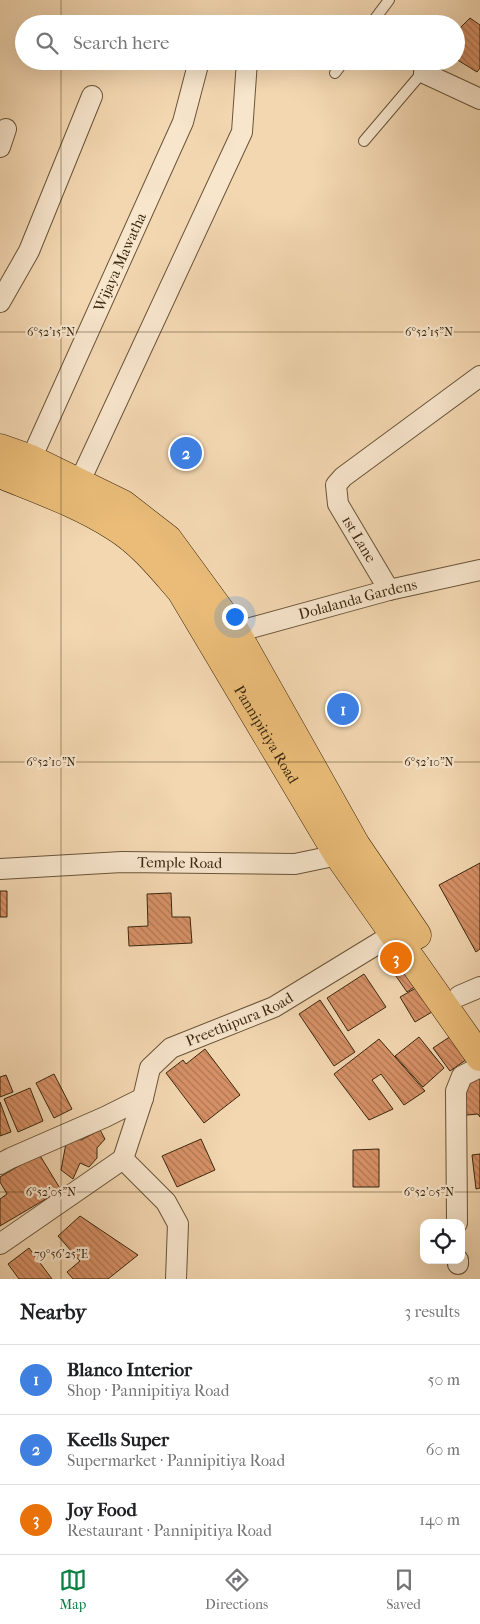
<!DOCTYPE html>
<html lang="en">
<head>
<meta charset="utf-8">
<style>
  :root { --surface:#fff; --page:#f2f2f2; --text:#202124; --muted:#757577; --line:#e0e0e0; --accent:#0b8043 }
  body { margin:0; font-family:"IM FELL French Canon",serif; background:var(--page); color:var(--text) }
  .controls { position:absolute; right:15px; bottom:15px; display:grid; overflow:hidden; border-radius:10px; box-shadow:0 5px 20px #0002 }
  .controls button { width:45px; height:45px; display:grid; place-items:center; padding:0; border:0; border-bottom:1px solid var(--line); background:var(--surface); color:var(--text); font:25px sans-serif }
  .you { position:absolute; left:234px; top:616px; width:18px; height:18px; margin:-12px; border:4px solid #fff; border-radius:50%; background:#1a73e8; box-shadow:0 0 0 8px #1a73e833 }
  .badge { display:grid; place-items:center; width:32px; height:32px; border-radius:50%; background:var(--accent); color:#fff; font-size:16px; font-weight:700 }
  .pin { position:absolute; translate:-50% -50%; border:2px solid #fff; box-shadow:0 1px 5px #0006 }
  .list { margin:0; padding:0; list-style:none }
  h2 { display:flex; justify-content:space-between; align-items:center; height:65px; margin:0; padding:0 20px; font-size:21px }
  h2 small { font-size:16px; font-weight:400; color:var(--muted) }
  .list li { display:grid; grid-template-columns:32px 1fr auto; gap:15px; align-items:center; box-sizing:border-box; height:70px; padding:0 20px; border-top:1px solid var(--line) }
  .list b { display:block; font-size:19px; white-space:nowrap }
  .list p { margin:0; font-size:16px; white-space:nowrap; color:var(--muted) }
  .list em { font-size:16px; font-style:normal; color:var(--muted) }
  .icon { flex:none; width:28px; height:28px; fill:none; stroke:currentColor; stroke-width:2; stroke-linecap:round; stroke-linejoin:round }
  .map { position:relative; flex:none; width:480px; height:1279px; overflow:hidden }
  .search { position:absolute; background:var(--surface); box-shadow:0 5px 20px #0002; left:15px; right:15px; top:15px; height:55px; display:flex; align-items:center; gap:12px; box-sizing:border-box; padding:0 18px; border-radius:28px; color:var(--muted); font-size:19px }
  .sheet { height:275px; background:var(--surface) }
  nav { display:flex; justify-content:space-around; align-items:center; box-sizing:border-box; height:70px; border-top:1px solid var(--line); background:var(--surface); font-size:14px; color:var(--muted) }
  nav a { display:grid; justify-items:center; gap:2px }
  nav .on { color:var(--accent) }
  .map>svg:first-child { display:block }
  .building { fill:url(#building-back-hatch); stroke:#3b280f }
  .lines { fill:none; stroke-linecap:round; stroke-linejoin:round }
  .lane-casing { stroke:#695438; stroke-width:12 }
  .street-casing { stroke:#695438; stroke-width:22 }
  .primary-casing { stroke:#3b280f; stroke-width:29 }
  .lane { stroke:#f7e5cc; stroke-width:10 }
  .street { stroke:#f7e5cc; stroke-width:20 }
  .primary { stroke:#eabc78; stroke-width:28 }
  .ticks { fill:none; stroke:#3b280f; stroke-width:1; stroke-opacity:0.45 }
  .labels { text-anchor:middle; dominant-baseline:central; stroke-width:4.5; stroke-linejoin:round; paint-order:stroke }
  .street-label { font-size:15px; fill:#3b280f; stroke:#f7e5cc }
  .ticks-label { font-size:12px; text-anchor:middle; fill:#3b280f; stroke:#f7e5cc; stroke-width:4.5; stroke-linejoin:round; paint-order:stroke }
</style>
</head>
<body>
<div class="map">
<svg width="480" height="1279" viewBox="0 0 480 1279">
  <defs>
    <pattern id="building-back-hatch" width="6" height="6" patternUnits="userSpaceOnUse" patternTransform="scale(1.25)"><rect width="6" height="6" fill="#d79167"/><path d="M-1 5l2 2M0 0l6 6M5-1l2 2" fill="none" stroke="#b07653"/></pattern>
  </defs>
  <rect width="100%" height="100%" fill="#f3d7b1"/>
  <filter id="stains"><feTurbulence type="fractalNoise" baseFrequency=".004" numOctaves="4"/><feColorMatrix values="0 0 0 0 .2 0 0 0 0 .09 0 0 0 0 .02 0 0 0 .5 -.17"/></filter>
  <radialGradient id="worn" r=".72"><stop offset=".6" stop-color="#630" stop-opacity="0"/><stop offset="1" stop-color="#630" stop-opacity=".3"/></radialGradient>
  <!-- building -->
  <path class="building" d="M470 18 480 25V68L477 72 456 59V41L459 38 458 30Z
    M480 863V949L476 952 439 885Z
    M0 891H7V917H0Z
    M171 893 172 917H190L192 943 129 946 128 927 148 926 147 894Z
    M403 953 422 982 407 992 387 963Z
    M364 974 386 1007 348 1031 327 998Z
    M423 984 437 1009 415 1022 400 997Z
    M320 1000 355 1052 334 1066 299 1014Z
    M454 1034 470 1057 450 1071 433 1048Z
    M419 1037 444 1068 423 1087 395 1056Z
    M379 1039 425 1091 404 1105 381 1074 372 1080 393 1109 369 1120 334 1074Z
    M205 1049 240 1095 204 1123 166 1073 183 1060 186 1064Z
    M54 1074 72 1109 54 1118 36 1083Z
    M480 1074V1117L478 1114 467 1115 463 1109 462 1095 470 1082Z
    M6 1075 13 1092 0 1097V1077Z
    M30 1088 43 1121 18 1132 4 1099Z
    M0 1102 11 1132 0 1136Z
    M100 1130 105 1139 97 1148V1158L89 1167 80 1163 73 1179 61 1170 67 1138 81 1140Z
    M201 1139 215 1170 177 1187 162 1156Z
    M379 1149V1187H353V1150Z
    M39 1154 61 1190 0 1226V1199L7 1194 0 1182V1177Z
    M480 1154V1188L476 1189 472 1155Z
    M80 1216 138 1255 108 1279H73L67 1272 80 1261 58 1236Z
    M29 1248 52 1279H19L8 1264Z"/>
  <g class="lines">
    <defs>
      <path id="lane" d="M371 24 389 0
        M335 73 344 61
        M364 141 421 74 424 73"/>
      <g id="street">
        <path d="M424 73 480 99"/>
        <path d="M0 147 6 129"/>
        <path d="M0 302 29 251 92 96"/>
        <path id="s1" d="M31 459 183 122 199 61"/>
        <path d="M79 483 242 132 247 61"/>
        <path d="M389 590 338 504 336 485 343 477 480 376"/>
        <path id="s2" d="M236 632 389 590 480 570"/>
        <path id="s3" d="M0 869 122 862 295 864 338 855 348 849"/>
        <path d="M459 996 480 987"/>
        <path id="s4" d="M123 1159 143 1098 150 1068 171 1048 274 1007 405 927"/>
        <path d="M123 1159 166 1202 178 1224 176 1279"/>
        <path d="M0 1164 11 1158 105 1117 143 1098"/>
        <path d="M457 1223 456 1091 462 1076 480 1067"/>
        <path d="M0 1244 123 1159"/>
        <path d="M458 1260V1264"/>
      </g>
      <g id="primary">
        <path d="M0 448 31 459 123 504 168 539 236 632 356 845 417 935"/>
        <path id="s5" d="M0 474C39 490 79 504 115 527 141 543 161 568 181 591L338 855 480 1057"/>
      </g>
    </defs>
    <!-- lane casing -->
    <use href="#lane" class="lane-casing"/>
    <!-- street casing -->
    <use href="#street" class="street-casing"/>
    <!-- primary casing -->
    <use href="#primary" class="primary-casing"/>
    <!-- lane -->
    <use href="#lane" class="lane"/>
    <!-- street -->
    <use href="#street" class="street"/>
    <!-- primary -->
    <use href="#primary" class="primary"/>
  </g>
  <!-- ticks -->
  <path class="ticks" d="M61 0V24M61 61V1279M0 332H480M0 762H480M0 1192H480"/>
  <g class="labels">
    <!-- street labels -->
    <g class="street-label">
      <text stroke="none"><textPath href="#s1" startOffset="216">Wijaya Mawatha</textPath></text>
      <text transform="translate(359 539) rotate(59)">1st Lane</text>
      <text stroke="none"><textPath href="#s2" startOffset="126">Dolalanda Gardens</textPath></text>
      <text stroke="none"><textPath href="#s5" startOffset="386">Pannipitiya Road</textPath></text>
      <text stroke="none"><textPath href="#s3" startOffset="180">Temple Road</textPath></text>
      <text stroke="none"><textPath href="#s4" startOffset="198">Preethipura Road</textPath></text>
    </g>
  </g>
  <g class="ticks-label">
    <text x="51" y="336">6°52'15"N</text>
    <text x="429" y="336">6°52'15"N</text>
    <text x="51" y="766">6°52'10"N</text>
    <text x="429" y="766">6°52'10"N</text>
    <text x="51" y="1196">6°52'05"N</text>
    <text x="429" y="1196">6°52'05"N</text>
    <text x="61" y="1258">79°56'25"E</text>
  </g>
  <rect width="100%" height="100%" filter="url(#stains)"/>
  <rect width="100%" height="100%" fill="url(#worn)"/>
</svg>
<div class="controls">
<button><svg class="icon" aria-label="locate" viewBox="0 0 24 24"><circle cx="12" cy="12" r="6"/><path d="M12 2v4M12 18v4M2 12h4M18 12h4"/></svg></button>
</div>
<div class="you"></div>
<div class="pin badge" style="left:343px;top:709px;background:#3f7fe0">1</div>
<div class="pin badge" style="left:186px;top:453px;background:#3f7fe0">2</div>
<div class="pin badge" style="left:396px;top:958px;background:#e8710a">3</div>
<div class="search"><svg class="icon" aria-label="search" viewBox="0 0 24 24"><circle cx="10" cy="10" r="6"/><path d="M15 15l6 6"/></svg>Search here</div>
</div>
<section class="sheet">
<h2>Nearby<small>3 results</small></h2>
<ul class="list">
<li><span class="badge" style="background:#3f7fe0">1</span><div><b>Blanco Interior</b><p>Shop · Pannipitiya Road</p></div><em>50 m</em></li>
<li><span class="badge" style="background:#3f7fe0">2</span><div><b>Keells Super</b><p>Supermarket · Pannipitiya Road</p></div><em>60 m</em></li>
<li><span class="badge" style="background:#e8710a">3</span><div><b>Joy Food</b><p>Restaurant · Pannipitiya Road</p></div><em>140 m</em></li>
</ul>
</section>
<nav>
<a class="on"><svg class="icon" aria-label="map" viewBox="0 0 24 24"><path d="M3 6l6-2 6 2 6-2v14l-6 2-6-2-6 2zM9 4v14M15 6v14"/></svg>Map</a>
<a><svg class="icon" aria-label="directions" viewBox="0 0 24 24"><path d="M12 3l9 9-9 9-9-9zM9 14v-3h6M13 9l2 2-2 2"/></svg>Directions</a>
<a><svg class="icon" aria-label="saved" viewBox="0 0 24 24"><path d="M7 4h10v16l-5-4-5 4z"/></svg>Saved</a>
</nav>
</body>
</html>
